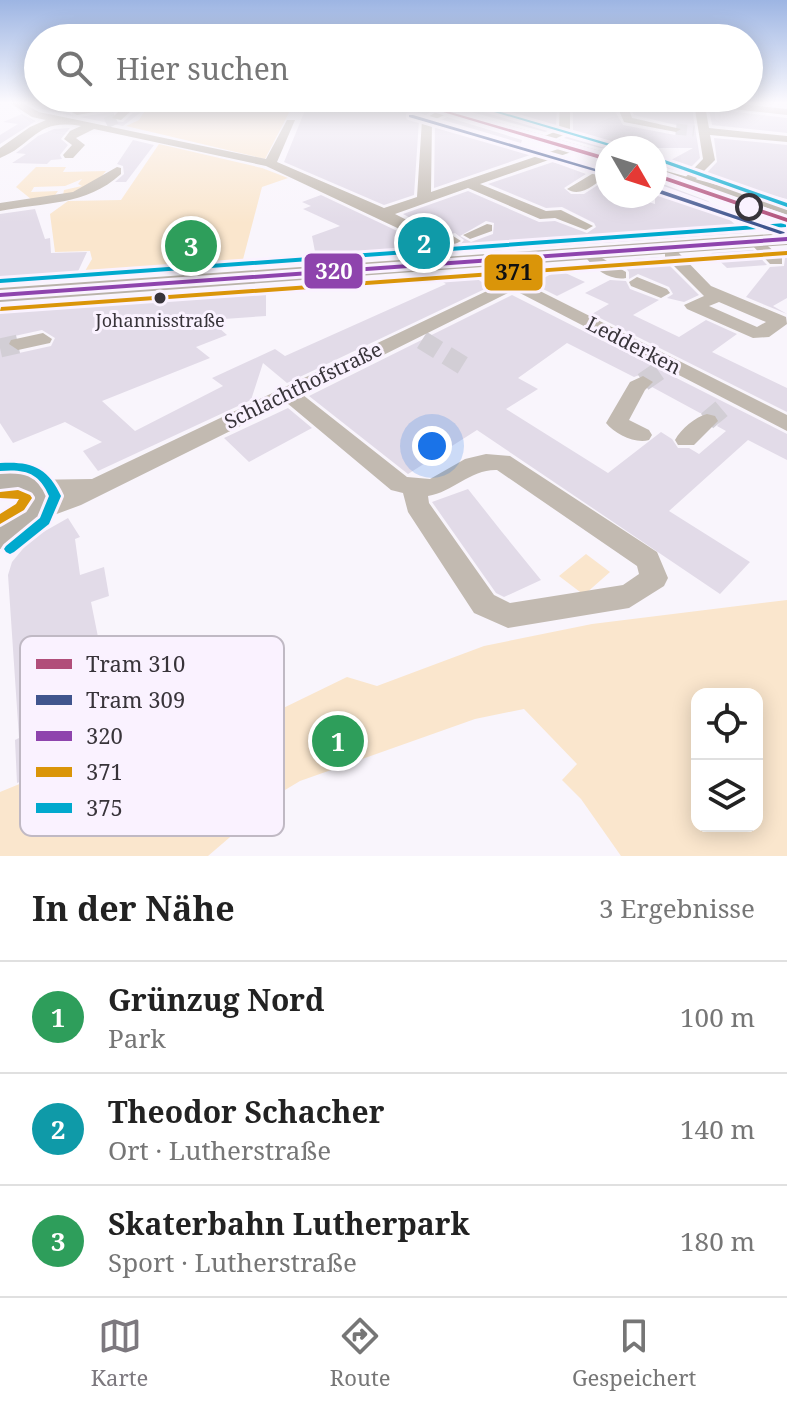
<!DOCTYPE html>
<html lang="de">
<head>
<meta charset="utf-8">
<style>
  :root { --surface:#fff; --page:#f2f2f2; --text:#222; --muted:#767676; --line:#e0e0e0; --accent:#7c787e }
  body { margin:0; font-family:"Noto Serif",serif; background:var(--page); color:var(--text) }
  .controls { position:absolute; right:24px; bottom:24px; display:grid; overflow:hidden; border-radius:16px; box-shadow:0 4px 20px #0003 }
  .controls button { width:72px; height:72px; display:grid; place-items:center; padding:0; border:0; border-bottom:2px solid var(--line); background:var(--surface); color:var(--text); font:40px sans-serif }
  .compass { position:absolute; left:595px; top:136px; width:72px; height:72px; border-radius:50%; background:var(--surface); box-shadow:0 4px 20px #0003; rotate:129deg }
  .you { position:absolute; left:432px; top:446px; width:28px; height:28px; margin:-20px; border:6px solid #fff; border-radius:50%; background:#1a73e8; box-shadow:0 0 0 12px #1a73e833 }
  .badge { display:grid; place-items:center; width:52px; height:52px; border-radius:50%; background:var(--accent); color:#fff; font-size:26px; font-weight:700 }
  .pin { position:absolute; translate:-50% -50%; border:4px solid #fff; box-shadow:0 2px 8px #0006 }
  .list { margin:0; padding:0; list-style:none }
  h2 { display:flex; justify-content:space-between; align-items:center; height:104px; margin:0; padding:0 32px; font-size:34px }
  h2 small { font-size:26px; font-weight:400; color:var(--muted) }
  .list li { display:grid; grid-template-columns:52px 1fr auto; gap:24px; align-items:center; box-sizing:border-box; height:112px; padding:0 32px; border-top:2px solid var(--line) }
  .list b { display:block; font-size:30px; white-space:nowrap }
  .list p { margin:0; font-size:26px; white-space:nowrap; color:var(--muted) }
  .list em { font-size:26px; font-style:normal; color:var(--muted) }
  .icon { flex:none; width:44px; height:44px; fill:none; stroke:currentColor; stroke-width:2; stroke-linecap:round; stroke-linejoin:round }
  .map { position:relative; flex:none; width:787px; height:856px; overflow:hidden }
  .search { position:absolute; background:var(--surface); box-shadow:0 4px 20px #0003; left:24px; right:24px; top:24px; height:88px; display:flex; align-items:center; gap:20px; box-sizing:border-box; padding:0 28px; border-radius:44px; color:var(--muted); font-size:30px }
  .sheet { height:440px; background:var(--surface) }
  nav { display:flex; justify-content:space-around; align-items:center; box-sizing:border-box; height:112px; border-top:2px solid var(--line); background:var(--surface); font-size:22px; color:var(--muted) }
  nav a { display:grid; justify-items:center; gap:4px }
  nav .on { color:var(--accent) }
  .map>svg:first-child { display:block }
  .green { fill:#fae6cd; fill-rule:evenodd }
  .building { fill:#e2dbe8; fill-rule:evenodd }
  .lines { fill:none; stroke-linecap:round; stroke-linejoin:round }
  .minor-tunnel-far1 { stroke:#d2ced5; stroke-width:11; stroke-dasharray:11 6; stroke-linecap:butt }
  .minor-tunnel { stroke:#d2ced5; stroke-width:19; stroke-dasharray:19 10; stroke-linecap:butt }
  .minor { fill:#c2bab1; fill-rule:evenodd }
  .major { fill:#b9b2aa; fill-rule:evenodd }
  .bus-1-casing { stroke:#faf2ff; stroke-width:6 }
  .bus-2-casing { stroke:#faf2ff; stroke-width:6 }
  .bus-3-casing { stroke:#faf2ff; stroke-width:6 }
  .bus-1 { fill:#8e44ad; fill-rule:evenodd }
  .bus-2 { fill:#da9509; fill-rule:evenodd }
  .bus-3 { fill:#00a9ce; fill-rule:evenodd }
  .tram-1-casing { stroke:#faf2ff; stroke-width:6 }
  .tram-2-casing { stroke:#faf2ff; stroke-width:6 }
  .tram-1 { fill:#b14e7a; fill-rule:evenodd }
  .tram-2 { fill:#40558e; fill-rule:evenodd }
  .stop-dot { fill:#faf2ff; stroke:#38343a; stroke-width:4 }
  .bus-dot { fill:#38343a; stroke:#faf2ff; stroke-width:3 }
  .labels { text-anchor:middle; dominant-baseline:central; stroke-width:6; stroke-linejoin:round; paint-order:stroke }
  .bus-label { font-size:18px; fill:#38343a; stroke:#faf2ff }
  .street-label { font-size:20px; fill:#38343a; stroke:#faf2ff }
  .key { fill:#faf2ff; stroke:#c0b9c4; stroke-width:2 }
  .key-label { font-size:22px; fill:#38343a }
  .line-badge { stroke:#faf2ff; stroke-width:3 }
  .badge-label { font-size:22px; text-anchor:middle; font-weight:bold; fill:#fff }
  .pale-badge-label { font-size:22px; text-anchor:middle; font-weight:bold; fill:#111 }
</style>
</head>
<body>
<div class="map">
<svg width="787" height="856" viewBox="0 0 787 856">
  <rect width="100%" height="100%" fill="#f9f5fc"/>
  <!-- green -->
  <path class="green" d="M150 103H294L265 159 126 126 139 120Z
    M159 144 262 168 288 178 262 187 241 267 81 278 92 259 90 251 55 252 50 214 68 201 121 200Z
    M36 167H66L63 172 106 171 92 188 63 195 64 190 82 186 78 184 82 179 65 186 34 187 31 192 58 191 53 198 31 199 16 187Z
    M586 554 610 572 584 595 559 576Z
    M787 600V856H621L581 799 562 780 577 764 524 709 475 719 300 781 285 790 208 856H0V792L51 771V767L148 728 153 727 162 736 170 734 208 708 219 725 237 712 244 727 347 677 377 686 484 646 592 624ZM697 694H757V826H697Z"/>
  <!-- building -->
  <path class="building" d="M63 103H99L71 109 69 113 73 116 38 108Z
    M113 103H123L110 116 111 121 123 122 133 113 141 112 123 126 80 117 112 112Z
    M308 103H408L430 112 419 120 414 195 384 205 284 162Z
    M546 103H557L556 128 545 132 468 111H546Z
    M573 103H610L623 125 675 135 684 127 634 115 629 103H691L700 158 685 173 660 166 693 148H600L564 138 573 132Z
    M709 109 787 118V133L712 125Z
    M22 114 36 121 0 144V135L18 124 3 122Z
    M447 117 522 140 519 149 533 154 434 188 435 123Z
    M70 128 61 139 68 145 60 155 62 159 51 160 47 164 12 163 26 154 16 153 38 136 54 129Z
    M714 138 787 145V199L702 178 717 162Z
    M133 140 154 145 126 182H115L124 174 123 166 117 164Z
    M553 162 586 174 564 188 571 194H584L604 181 607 182V196L632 197 655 204V181L708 201 745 233 473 252 460 245 464 240 455 233 444 236 403 214 468 191 539 222 555 221 587 233 596 227 594 223 562 207 546 208 488 184ZM486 221 494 223 493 234 471 242 460 236Z
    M321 195 427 245 430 255 317 262 312 236 340 226 303 209 311 206 302 202Z
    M35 209 45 239 50 238 51 253 87 252 74 280 0 285V214Z
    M787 248V298L773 306 787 314 746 297 770 267 784 266 785 258 782 254Z
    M753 250 767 265 727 268 711 253Z
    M662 257 663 259 699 295 684 302 667 298 673 294 669 287 638 274 629 279V272L619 260Z
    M559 270 585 282 557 296 537 286 536 282Z
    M473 276 489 287 287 383 263 363 251 400 98 471 83 451 102 442 65 422 13 443 0 423V305L234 292 266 286V316L210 320 227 335 196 347 210 358 102 401 135 431 223 386 212 378 275 349 285 356 446 284 437 278ZM42 330 55 338 51 346 19 353 6 345 10 337Z
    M610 280 626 281 630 289 659 300 633 315 679 337 706 320 737 334 712 352 787 388V412L592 314 609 304 585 293Z
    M512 295 787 434V460L748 440 669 511 750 562 720 594 477 430 408 474 309 396ZM567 343 634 377 645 373 656 382 652 387 700 413H716L721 421 717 426 726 431 699 454 689 448H678L672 439 661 432 608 473 506 409 538 389 518 378Z
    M288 408 312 428 249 462 224 438Z
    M468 489 502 532 541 580 504 597 496 593 432 502Z
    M68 518 80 537 75 539 80 575 104 567 109 596 91 602 101 652 71 663 79 702 122 685 125 704 142 695 148 726 49 767V770L17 783 15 740 19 738 8 575 12 562 31 539Z"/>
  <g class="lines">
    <!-- minor-tunnel-far1 -->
    <path class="minor-tunnel-far1" d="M106 123 117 118
      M676 129 694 131"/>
    <!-- minor-tunnel -->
    <path class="minor-tunnel" d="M422 340 467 368
      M0 348 18 344
      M643 382 659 371
      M707 421 726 405"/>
    <!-- minor -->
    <path class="minor" d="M10 103H22L39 112 266 159 287 120H295L277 162 384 208 417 197 422 120 444 108 449 111 448 113 432 121 431 192 573 144 577 146V150L480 184 546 211 561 210 593 226 586 230 555 218 540 219 468 188 395 214 444 239 453 236 461 241 444 250 266 166 94 129 76 138 85 145 73 158H65L63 155 72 145 64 139 70 131 81 126C35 118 35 144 0 158V148L30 127 46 120 32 117Z
      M560 103H570V132L548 142H540V138L559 130Z
      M613 103 627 104 632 118 681 129 676 132 624 122 618 108Z
      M694 103H729L787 109V115L705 106 709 128 787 136V142L710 135 715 160 692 183 787 215V224L680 188 678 185 703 159Z
      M107 104 111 105V109L77 115 72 112Z
      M139 104 144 107 143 109 132 110 121 120 112 118 125 105Z
      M117 167 121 168V174C86 206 44 202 0 211V203L73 192Z
      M597 171H605L607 174C597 184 580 198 567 189Z
      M487 224 492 225V231L470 239 463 235Z
      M756 236 782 258V264H770L751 244 748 241Z
      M671 249 677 251 711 286 786 317 787 324 769 337 753 338 687 309 684 305 704 296 665 257V251ZM719 302 766 322 757 327 709 306Z
      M595 254 626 272V278C611 281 596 270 587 259Z
      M637 277 667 289 670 293 661 298 631 286 629 282Z
      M514 278 787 415V431L514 290 303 395 407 477 430 479 465 459 486 454 510 456 657 552 668 578 664 586 629 608 508 628 474 613 408 512 403 493 391 490 287 403 81 505 35 522 26 520 22 513 26 506 57 495 27 492 24 486 27 480 92 479ZM497 470 637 566 639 574 623 585 510 603 494 595 429 503 428 496C453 492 471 469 497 470Z
      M43 333 52 339 50 343 18 350 9 344 11 340Z
      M643 376 653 382 645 390 629 420 649 430 652 435 649 440C635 444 615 434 606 423L630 382Z
      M707 414 715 416 718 421 694 445H678L675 440C681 429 695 417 707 414Z"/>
    <!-- major -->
    <path class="major" d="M411 103H430L607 153V163Z
      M655 168 787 204V215L655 178Z
      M787 233V245L0 302V288Z
      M19 469 46 479 57 498 37 530 0 549V522L19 508 25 498 19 491 0 492V470Z"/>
    <defs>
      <path id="bus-1" d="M415 103H421L607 156V160Z
        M655 171 787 218V222L655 175Z
        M787 237V241L0 297V293Z"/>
      <path id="bus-2" d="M411 115H415L606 171 601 172 411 117Z
        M655 186 784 232 785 233 780 234 655 190Z
        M787 251V255L0 311 1 307Z
        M18 490 30 495 32 498 24 510 0 524V514L16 504 19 499 0 498V492Z"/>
      <path id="bus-3" d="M464 103H470L614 145 609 146Z
        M658 159H662L787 203V207L658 161Z
        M786 223V227L0 283V279Z
        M0 463C30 461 48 467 61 496L49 524 14 552 10 554 6 552 4 549 6 546 40 518 49 496C39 472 24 469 0 471Z"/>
    </defs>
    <!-- bus-1 casing -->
    <use href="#bus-1" class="bus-1-casing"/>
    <!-- bus-2 casing -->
    <use href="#bus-2" class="bus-2-casing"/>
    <!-- bus-3 casing -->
    <use href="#bus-3" class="bus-3-casing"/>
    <!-- bus-1 -->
    <use href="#bus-1" class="bus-1"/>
    <!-- bus-2 -->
    <use href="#bus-2" class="bus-2"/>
    <!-- bus-3 -->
    <use href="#bus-3" class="bus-3"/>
    <defs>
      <path id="tram-1" d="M413 103H419L607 157V161Z
        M655 173 787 218V222L655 177Z"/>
      <path id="tram-2" d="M409 115H413L606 172 601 173 409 117Z
        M655 188 784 232 785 233 780 234 655 192Z"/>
    </defs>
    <!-- tram-1 casing -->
    <use href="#tram-1" class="tram-1-casing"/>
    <!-- tram-2 casing -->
    <use href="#tram-2" class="tram-2-casing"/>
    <!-- tram-1 -->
    <use href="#tram-1" class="tram-1"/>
    <!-- tram-2 -->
    <use href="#tram-2" class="tram-2"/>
  </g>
  <!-- sky -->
  <linearGradient id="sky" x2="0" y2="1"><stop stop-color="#9db5e3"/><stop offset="0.46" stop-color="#fcfafe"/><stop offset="1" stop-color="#fcfafe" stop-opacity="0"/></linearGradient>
  <rect width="787" height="223" fill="url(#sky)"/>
  <!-- markers -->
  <circle class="stop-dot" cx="749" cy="207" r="12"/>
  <circle class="bus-dot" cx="160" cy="298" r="7"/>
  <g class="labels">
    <!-- bus labels -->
    <g class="bus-label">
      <text x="160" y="320">Johannisstraße</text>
    </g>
    <!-- street labels -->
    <g class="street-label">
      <text transform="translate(634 345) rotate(27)">Ledderken</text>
      <text transform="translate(303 385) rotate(-26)">Schlachthofstraße</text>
    </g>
  </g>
  <!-- legend -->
  <rect x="20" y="636" width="264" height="200" rx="12" class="key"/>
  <rect x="36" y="659" width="36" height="10" fill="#b14e7a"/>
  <rect x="36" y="695" width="36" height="10" fill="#40558e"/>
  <rect x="36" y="731" width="36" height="10" fill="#8e44ad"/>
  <rect x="36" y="767" width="36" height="10" fill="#da9509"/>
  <rect x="36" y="803" width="36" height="10" fill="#00a9ce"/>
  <g class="key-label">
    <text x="86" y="672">Tram 310</text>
    <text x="86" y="708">Tram 309</text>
    <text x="86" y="744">320</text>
    <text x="86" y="780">371</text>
    <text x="86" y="816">375</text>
  </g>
  <g class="line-badge">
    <rect x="303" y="252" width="61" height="38" rx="8" fill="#8e44ad"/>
    <rect x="483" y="253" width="61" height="39" rx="8" fill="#da9509"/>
  </g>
  <g class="badge-label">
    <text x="334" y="279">320</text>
  </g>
  <g class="pale-badge-label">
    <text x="514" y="280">371</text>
  </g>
</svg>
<div class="controls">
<button><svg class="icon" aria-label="locate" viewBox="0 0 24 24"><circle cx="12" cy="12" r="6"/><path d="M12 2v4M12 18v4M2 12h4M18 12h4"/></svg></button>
<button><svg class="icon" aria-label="layers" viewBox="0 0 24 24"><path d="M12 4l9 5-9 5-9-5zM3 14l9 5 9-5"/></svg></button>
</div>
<svg class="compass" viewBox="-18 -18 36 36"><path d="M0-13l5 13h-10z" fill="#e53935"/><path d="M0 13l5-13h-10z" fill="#767676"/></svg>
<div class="you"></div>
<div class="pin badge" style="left:338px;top:741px;background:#2e9e5b">1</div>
<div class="pin badge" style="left:424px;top:243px;background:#0f9aa8">2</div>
<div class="pin badge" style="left:191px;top:246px;background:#2e9e5b">3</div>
<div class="search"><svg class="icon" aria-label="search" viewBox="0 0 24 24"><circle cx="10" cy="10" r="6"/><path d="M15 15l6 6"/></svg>Hier suchen</div>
</div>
<section class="sheet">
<h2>In der Nähe<small>3 Ergebnisse</small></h2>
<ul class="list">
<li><span class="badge" style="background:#2e9e5b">1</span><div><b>Grünzug Nord</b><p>Park</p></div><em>100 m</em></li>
<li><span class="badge" style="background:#0f9aa8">2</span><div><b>Theodor Schacher</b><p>Ort · Lutherstraße</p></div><em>140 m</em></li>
<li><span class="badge" style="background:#2e9e5b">3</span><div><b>Skaterbahn Lutherpark</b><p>Sport · Lutherstraße</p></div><em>180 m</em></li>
</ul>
</section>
<nav>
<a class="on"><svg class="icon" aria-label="map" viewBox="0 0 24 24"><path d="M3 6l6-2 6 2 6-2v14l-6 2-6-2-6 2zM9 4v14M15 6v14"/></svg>Karte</a>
<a><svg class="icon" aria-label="directions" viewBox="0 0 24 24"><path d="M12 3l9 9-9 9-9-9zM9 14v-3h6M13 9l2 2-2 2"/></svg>Route</a>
<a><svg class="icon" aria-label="saved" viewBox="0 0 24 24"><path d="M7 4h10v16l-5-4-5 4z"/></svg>Gespeichert</a>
</nav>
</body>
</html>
